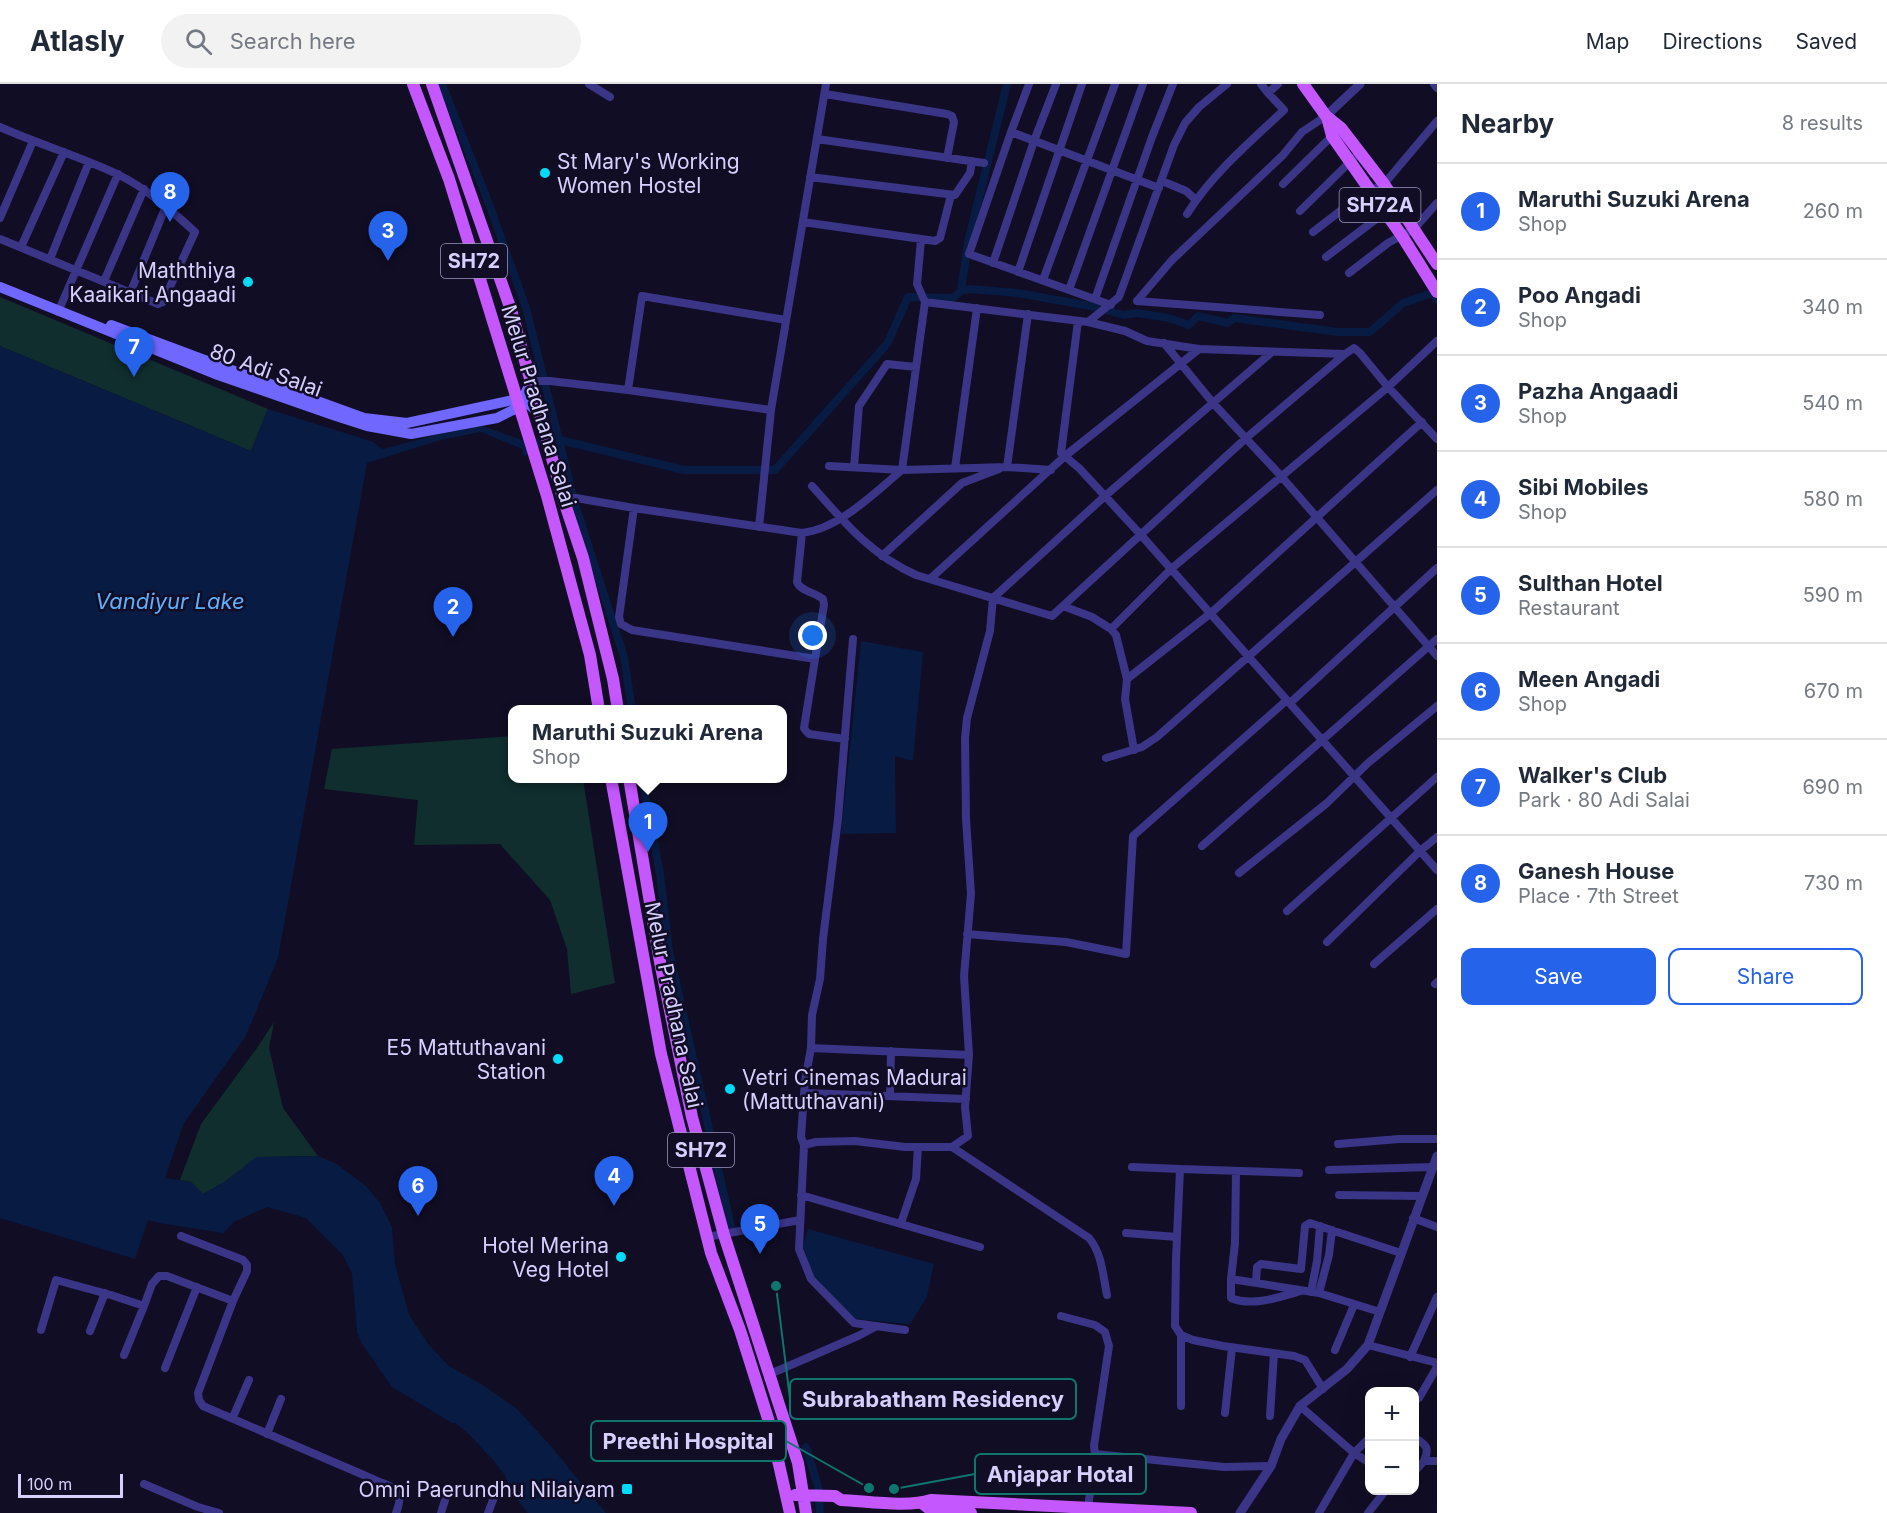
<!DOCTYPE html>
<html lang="en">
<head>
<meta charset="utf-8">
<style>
  :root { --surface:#fff; --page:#f2f2f3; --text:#1f2937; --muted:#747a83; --line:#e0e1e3; --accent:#2563eb }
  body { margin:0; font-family:Inter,sans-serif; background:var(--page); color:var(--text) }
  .controls { position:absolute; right:18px; bottom:18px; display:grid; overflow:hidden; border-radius:12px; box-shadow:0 6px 24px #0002 }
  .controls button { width:54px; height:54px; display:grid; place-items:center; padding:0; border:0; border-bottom:2px solid var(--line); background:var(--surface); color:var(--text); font:30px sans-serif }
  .scale { position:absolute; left:18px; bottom:15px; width:105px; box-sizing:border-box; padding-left:6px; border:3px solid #d7d0ff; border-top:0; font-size:16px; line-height:21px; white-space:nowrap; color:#d7d0ff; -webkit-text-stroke:4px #110d24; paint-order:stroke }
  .you { position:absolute; left:813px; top:552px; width:21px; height:21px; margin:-15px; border:4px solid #fff; border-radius:50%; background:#1a73e8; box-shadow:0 0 0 9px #1a73e833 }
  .badge { display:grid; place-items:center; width:39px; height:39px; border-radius:50%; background:var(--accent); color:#fff; font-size:20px; font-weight:700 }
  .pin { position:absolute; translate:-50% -50px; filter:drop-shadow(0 2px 3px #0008) }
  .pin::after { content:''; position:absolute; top:32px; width:21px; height:18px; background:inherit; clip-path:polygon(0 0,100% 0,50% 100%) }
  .popup { position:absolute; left:508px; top:621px; width:279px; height:78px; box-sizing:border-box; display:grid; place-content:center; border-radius:12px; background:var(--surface); filter:drop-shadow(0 2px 4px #0005); font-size:20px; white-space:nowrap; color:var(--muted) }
  .popup b { font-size:22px; color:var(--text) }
  .popup::after { content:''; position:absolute; left:50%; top:100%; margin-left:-12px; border:12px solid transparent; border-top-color:var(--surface) }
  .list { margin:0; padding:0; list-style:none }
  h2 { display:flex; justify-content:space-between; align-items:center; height:78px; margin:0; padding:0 24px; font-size:26px }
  h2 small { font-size:20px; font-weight:400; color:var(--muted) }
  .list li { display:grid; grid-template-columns:39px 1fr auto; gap:18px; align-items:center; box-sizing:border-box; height:96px; padding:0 24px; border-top:2px solid var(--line) }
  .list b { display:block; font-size:22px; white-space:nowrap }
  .list p { margin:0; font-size:20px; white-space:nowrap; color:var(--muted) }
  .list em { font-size:20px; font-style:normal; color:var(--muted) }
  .actions { display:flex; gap:12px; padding:18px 24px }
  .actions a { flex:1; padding:14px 0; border:2px solid var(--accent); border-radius:12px; text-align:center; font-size:21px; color:var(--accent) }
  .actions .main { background:var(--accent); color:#fff }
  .icon { flex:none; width:33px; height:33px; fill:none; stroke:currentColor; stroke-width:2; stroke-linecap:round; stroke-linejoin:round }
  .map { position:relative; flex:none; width:1437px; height:1429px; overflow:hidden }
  header { display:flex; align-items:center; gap:36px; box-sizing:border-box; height:84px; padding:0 30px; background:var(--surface); border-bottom:2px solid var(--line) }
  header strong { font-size:28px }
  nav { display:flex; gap:33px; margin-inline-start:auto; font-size:21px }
  .search { width:420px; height:54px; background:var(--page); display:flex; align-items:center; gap:15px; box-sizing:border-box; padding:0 21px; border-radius:33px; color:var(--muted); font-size:22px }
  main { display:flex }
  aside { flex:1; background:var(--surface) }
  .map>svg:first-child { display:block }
  .green { fill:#102e2e }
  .water { fill:#071b43 }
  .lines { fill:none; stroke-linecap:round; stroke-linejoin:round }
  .canal { stroke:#071b43; stroke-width:8 }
  .minor { stroke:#3a3586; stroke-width:8 }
  .tertiary { stroke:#3a3586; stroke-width:9 }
  .secondary { stroke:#6f67ff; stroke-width:10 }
  .primary { stroke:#c557ff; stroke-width:12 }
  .poi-dot { fill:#00dbfb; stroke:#110d24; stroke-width:2 }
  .labels { text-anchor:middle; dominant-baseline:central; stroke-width:5; stroke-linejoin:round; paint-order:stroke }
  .shield { fill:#110d24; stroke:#9c96bd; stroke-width:1.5 }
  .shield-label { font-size:20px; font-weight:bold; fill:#d7d0ff }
  .poi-label { font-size:21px; fill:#d7d0ff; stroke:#110d24; text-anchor:end }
  .street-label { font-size:21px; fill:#d7d0ff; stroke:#110d24 }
  .water-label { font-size:22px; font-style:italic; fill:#5eb0ff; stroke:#110d24 }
  .leader { fill:none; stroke:#0f766e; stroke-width:2 }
  .callout-dot { fill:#0f766e; stroke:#110d24; stroke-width:2 }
  .callout { fill:#110d24; stroke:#0f766e; stroke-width:2 }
  .callout-label { font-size:22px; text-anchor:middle; font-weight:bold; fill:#d7d0ff }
</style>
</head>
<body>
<header>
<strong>Atlasly</strong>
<div class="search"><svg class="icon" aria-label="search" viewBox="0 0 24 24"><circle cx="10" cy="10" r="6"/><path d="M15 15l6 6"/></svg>Search here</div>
<nav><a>Map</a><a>Directions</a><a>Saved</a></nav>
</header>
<main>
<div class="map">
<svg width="1437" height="1429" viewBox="0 0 1437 1429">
  <rect width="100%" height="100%" fill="#110d24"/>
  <!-- green -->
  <path class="green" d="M0 213 268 325 251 367 0 262Z
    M513 652V694L583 695 615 899 571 910 567 865 550 816 500 760 414 761 418 716 324 705 332 665Z
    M274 938 269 964 283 1024 318 1072 257 1073 223 1099 203 1110 191 1098 180 1096 201 1040 257 964Z"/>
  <!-- water -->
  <path class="water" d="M0 262 251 367 268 325 371 357 383 365 439 350 483 342 525 357 529 371 523 372 522 365 481 348 441 356 367 379 278 874 246 952 184 1039 165 1094 191 1098 203 1110 223 1099 257 1073 318 1072 337 1080 367 1103 380 1119 392 1143 395 1180 409 1231 429 1261 449 1282 486 1303 517 1325 549 1360 606 1429H528L515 1413 504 1390 493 1376 469 1350 455 1339H452L392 1303 362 1260 357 1248 352 1189 343 1171 306 1134 267 1123 234 1138 223 1149 159 1139 148 1136 135 1175 0 1134Z
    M861 557 923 568 913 677 895 672 896 749 841 750Z
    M808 1145 934 1180 927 1213 910 1240 855 1235 813 1191 803 1162Z"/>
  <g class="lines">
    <!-- canal -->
    <path class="canal" d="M442 0 489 120 526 224 575 420 624 573 632 626
      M961 207 970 205 1018 209 1090 222 1124 231 1137 229 1169 234 1189 241 1198 232 1228 239 1234 234 1338 248H1370L1403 219 1433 209 1437 216
      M527 360 560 356 684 386H775L887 260 908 213 953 214 961 207 968 158 1007 0
      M642 694 660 790 669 867 732 1147
      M806 1363 818 1402 820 1429"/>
    <!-- minor -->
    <path class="minor" d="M589 0 610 13
      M1029 0 1011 48 969 170 1111 221
      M1261 0 1268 9 1278 0
      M1434 0 1437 4
      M825 10 947 30 952 32 954 38 947 74
      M0 43C38 60 79 72 117 90 146 104 171 126 195 148L163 218 158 220 0 155
      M1011 48 1159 104
      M817 55 984 79
      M810 93 955 111 970 89 972 77
      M1162 97 1186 107 1196 116
      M1283 100 1333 51
      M1300 127 1359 69
      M1187 130C1212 90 1250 58 1284 26L1268 9
      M0 134 33 57
      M803 138 935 157 940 154 951 111
      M1313 148 1361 111 1384 100 1437 37
      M921 156 917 200 925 218
      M21 163 64 68
      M1326 173 1396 120
      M50 175 89 78
      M993 179 1034 57 1056 0
      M1018 188 1082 0
      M1349 189 1388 159 1414 145 1437 119
      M1043 196 1115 0
      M104 197 144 105
      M1069 206 1143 0
      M131 207 166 122
      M1095 215 1152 53 1173 0
      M1137 217 1172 176 1283 71 1302 48 1326 32
      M1137 217 1320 231
      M58 228 118 90
      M1028 230 1007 383 1051 386
      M1078 237 1061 369 1079 384 1141 451 1437 786
      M1164 259 1213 319 1281 392 1437 572
      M1345 270 1354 264 1360 269 1388 303 1437 355
      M531 297H550L628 306 771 326 826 0
      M628 306 642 212 786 236
      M829 382 902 386 1007 383
      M854 383 859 322 887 280 916 283
      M955 384 977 224
      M812 402C844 438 871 471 916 491L1052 532 1245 355 1345 270 1199 265 1147 257 1125 247 1088 238
      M563 414H576L634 424 802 449C839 445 874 409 902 386L925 218 1088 238 1119 213 1174 61 1185 39 1199 23 1227 0
      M634 424 619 533 621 540 632 546 815 575 804 644 806 647 809 650 845 655
      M759 443 771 326
      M802 449 797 498C801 508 815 508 823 515L824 521 815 575
      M882 472 962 399 999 385
      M930 495 1065 372 1199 265
      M1063 522 1092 533 1111 545 1116 551 1127 595 1125 615 1134 666
      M1111 545 1171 485 1388 303 1437 257
      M1127 595 1211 529 1422 338
      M1290 619 1437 484
      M1106 674 1142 663 1157 653 1437 406
      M1202 762 1437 555
      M1420 767 1437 753
      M1239 789 1327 719 1368 679 1437 622
      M1287 827 1437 693
      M967 850 1066 858 1126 870 1133 752 1287 616
      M1327 858 1420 767
      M1374 880 1437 825
      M1435 900 1437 898
      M811 964 969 971
      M805 1009 966 1015
      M890 1012 891 967
      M1338 1060 1399 1055H1437
      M804 1061 801 1053 805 997 811 964 812 931 820 895 823 855 838 735 853 555
      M952 1063 1089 1154C1102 1169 1103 1192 1107 1211
      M1132 1083 1180 1085 1176 1175 1175 1242 1181 1251 1193 1256 1223 1262 1294 1272 1305 1276 1323 1305
      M1180 1085 1299 1089
      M1329 1086 1433 1083
      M1236 1087 1235 1159 1231 1195 1319 1209 1380 1228
      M801 1111 980 1163
      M1339 1111 1422 1112
      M1413 1134 1437 1143
      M901 1139 916 1095 918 1063
      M1126 1149 1177 1153
      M181 1152 243 1176 247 1181V1187L233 1217 198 1309 199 1316 203 1322 373 1395C394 1405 406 1403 396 1429
      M707 1153 800 1136
      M1231 1195V1214C1252 1223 1280 1213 1301 1207
      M1256 1198 1257 1183 1261 1180 1301 1185 1305 1142 1310 1139 1401 1169
      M1311 1208 1317 1177 1320 1142
      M1319 1209 1329 1171 1332 1146
      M1061 1232 1095 1241 1105 1248 1109 1262 1094 1362 1095 1370 1224 1383 1271 1382
      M41 1246 56 1196 111 1211 144 1222 152 1200 159 1192H167L233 1217
      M905 1246 854 1239 811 1195 799 1165 804 1061 816 1058 855 1057 905 1063H952L968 1052 965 1023 969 971 964 892 971 810 966 735 965 654 967 634 990 547 993 514 1105 412 1272 268
      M90 1247 105 1209
      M1368 1261 1437 1279
      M1335 1266 1354 1221
      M124 1271 144 1222
      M1410 1273 1437 1213
      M165 1284 197 1203
      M770 1290 858 1252 875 1243
      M1414 1316 1419 1314 1437 1283
      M1181 1322V1251
      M1300 1322 1354 1369 1370 1379
      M1225 1329 1232 1264
      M1270 1332 1274 1269
      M233 1333 249 1296
      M267 1350 281 1315
      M1414 1353C1426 1361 1430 1363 1424 1377
      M1414 1388 1424 1377H1437
      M144 1400 198 1423 219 1429
      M1088 1424 1095 1370
      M441 1429 446 1413
      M488 1429 493 1416
      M1319 1429 1354 1369 1370 1353
      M1368 1429 1386 1406"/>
    <!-- tertiary -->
    <path class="tertiary" d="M1326 32 1360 0
      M1240 1429 1271 1382 1281 1355 1300 1322 1347 1285 1368 1261 1437 1072"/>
    <!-- secondary -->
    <path class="secondary" d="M0 203 218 291 333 331 367 342 411 350 497 334 519 323 531 297
      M111 241 226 284 364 334 407 339 517 315 523 316 542 331"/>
    <!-- primary -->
    <path class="primary" d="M413 0 449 95 547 412 590 571 599 626
      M432 0 511 226 563 414 583 474 613 595 618 626
      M1303 0 1326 32 1341 44 1384 100 1437 180
      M1327 33 1332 52 1402 152 1437 208
      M611 694 661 970 711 1169 740 1246 770 1341 790 1429
      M629 694 660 878 692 1033 724 1151 798 1379 806 1429
      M795 1411 835 1412 841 1416C866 1417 908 1424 931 1416L1191 1429
      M922 1419 932 1427 971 1429"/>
  </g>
  <!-- markers -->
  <g class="poi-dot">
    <circle cx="545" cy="89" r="6"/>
    <circle cx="248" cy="198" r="6"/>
    <circle cx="558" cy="975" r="6"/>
    <circle cx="730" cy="1005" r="6"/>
    <circle cx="621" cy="1173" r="6"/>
    <rect x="621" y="1399" width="12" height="12" rx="3"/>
  </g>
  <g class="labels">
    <!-- shield labels -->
    <g class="shield">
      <rect x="1339.5" y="104" width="81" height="34" rx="4.5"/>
      <rect x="441" y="160" width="66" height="34" rx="4.5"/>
      <rect x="668" y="1049" width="66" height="34" rx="4.5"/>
    </g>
    <g class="shield-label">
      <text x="1380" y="121">SH72A</text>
      <text x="474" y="177">SH72</text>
      <text x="701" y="1066">SH72</text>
    </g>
    <!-- poi labels -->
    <g class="poi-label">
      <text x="557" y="77" text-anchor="start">St Mary's Working<tspan x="557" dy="24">Women Hostel</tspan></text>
      <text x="236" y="186">Maththiya<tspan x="236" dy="24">Kaaikari Angaadi</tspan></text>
      <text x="546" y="963">E5 Mattuthavani<tspan x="546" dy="24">Station</tspan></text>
      <text x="742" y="993" text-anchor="start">Vetri Cinemas Madurai<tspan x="742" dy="24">(Mattuthavani)</tspan></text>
      <text x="609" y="1161">Hotel Merina<tspan x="609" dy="24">Veg Hotel</tspan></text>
      <text x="615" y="1405">Omni Paerundhu Nilaiyam</text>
    </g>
    <!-- street labels -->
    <g class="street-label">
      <text transform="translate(266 286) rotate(20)">80 Adi Salai</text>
      <text transform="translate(539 322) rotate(73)">Melur Pradhana Salai</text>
      <text transform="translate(674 921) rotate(78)">Melur Pradhana Salai</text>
    </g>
    <!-- water labels -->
    <g class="water-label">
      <text x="170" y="517">Vandiyur Lake</text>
    </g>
  </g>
  <!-- callouts -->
  <path class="leader" d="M776 1202L790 1315M869 1404L786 1357M894 1405L975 1390"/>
  <g class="callout-dot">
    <circle cx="776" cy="1202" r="6"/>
    <circle cx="869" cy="1404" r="6"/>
    <circle cx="894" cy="1405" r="6"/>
  </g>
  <g class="callout">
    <rect x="790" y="1295" width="286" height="40" rx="6"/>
    <rect x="591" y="1337" width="195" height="40" rx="6"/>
    <rect x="975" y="1370" width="171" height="40" rx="6"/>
  </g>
  <g class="callout-label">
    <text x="933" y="1323">Subrabatham Residency</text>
    <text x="688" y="1365">Preethi Hospital</text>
    <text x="1060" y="1398">Anjapar Hotal</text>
  </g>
</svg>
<div class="controls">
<button>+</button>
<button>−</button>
</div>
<div class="scale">100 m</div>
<div class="you"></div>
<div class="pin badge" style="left:648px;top:768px">1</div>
<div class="popup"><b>Maruthi Suzuki Arena</b>Shop</div>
<div class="pin badge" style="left:453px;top:553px">2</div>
<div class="pin badge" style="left:388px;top:177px">3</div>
<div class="pin badge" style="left:614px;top:1122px">4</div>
<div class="pin badge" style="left:760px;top:1170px">5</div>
<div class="pin badge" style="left:418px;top:1132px">6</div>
<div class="pin badge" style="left:134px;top:293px">7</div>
<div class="pin badge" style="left:170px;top:138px">8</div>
</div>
<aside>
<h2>Nearby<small>8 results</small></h2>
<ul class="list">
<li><span class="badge">1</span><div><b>Maruthi Suzuki Arena</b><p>Shop</p></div><em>260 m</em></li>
<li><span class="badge">2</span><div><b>Poo Angadi</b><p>Shop</p></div><em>340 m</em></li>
<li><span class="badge">3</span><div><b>Pazha Angaadi</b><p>Shop</p></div><em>540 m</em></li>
<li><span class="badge">4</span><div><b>Sibi Mobiles</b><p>Shop</p></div><em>580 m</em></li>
<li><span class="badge">5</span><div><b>Sulthan Hotel</b><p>Restaurant</p></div><em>590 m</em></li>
<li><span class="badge">6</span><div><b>Meen Angadi</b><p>Shop</p></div><em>670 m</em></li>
<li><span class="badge">7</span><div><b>Walker's Club</b><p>Park · 80 Adi Salai</p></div><em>690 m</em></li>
<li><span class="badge">8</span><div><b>Ganesh House</b><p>Place · 7th Street</p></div><em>730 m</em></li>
</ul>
<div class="actions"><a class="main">Save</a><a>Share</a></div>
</aside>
</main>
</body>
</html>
